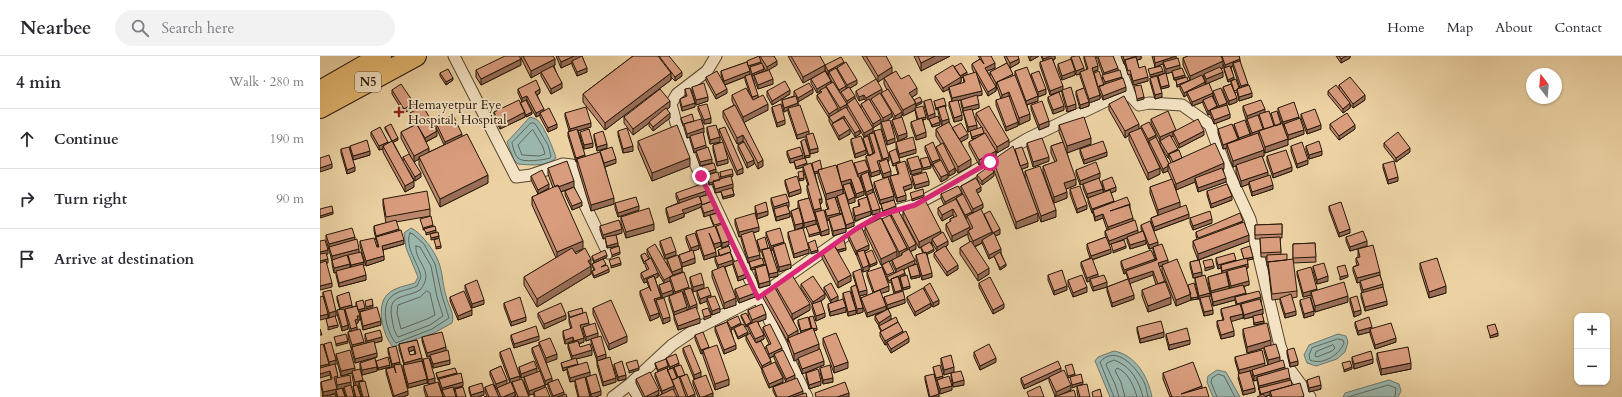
<!DOCTYPE html>
<html lang="en">
<head>
<meta charset="utf-8">
<style>
  :root { --surface:#fff; --page:#f2f2f3; --text:#2b2b33; --muted:#7c7c81; --line:#e1e1e2 }
  body { margin:0; font-family:Cardo,serif; background:var(--page); color:var(--text) }
  .controls { position:absolute; right:12px; bottom:12px; display:grid; overflow:hidden; border-radius:8px; box-shadow:0 1px 3px #0004 }
  .controls button { width:36px; height:36px; display:grid; place-items:center; padding:0; border:0; border-bottom:1px solid var(--line); background:var(--surface); color:var(--text); font:20px sans-serif }
  .compass { position:absolute; left:1206px; top:12px; width:36px; height:36px; border-radius:50%; background:var(--surface); box-shadow:0 1px 3px #0004; rotate:344deg }
  .stop { position:absolute; width:12px; height:12px; margin:-9px; border:3px solid #db2777; border-radius:50%; background:#fff }
  .stop.end { background:#db2777; border-color:#fff; box-shadow:0 1px 4px #0008 }
  .list { margin:0; padding:0; list-style:none }
  h2 { display:flex; justify-content:space-between; align-items:center; height:52px; margin:0; padding:0 16px; font-size:17px }
  h2 small { font-size:13px; font-weight:400; color:var(--muted) }
  .list li { display:grid; grid-template-columns:26px 1fr auto; gap:12px; align-items:center; box-sizing:border-box; height:60px; padding:0 16px; border-top:1px solid var(--line) }
  .list b { display:block; font-size:15px; white-space:nowrap }
  .list em { font-size:13px; font-style:normal; color:var(--muted) }
  .icon { flex:none; width:22px; height:22px; fill:none; stroke:currentColor; stroke-width:2; stroke-linecap:round; stroke-linejoin:round }
  .map { position:relative; flex:none; width:1302px; height:341px; overflow:hidden }
  header { display:flex; align-items:center; gap:24px; box-sizing:border-box; height:56px; padding:0 20px; background:var(--surface); border-bottom:1px solid var(--line) }
  header strong { font-size:19px }
  nav { display:flex; gap:22px; margin-inline-start:auto; font-size:14px }
  .search { width:280px; height:36px; background:var(--page); display:flex; align-items:center; gap:10px; box-sizing:border-box; padding:0 14px; border-radius:22px; color:var(--muted); font-size:15px }
  main { display:flex }
  aside { flex:1; background:var(--surface) }
  .map>svg:first-child { display:block }
  .water { fill:#9ab6ad; stroke:#6c776b }
  .lines { fill:none; stroke-linecap:round; stroke-linejoin:round }
  .shore { stroke:#60675b; stroke-width:1 }
  .street-casing { stroke:#584630; stroke-width:13 }
  .highway-casing { stroke:#271809; stroke-width:22 }
  .street { stroke:#f3e2c3; stroke-width:11 }
  .highway { stroke:#e6b972; stroke-width:20 }
  .wall { fill:#bb876c; stroke:#271809; fill-rule:evenodd }
  .shaded-wall { fill:#986e58; stroke:#271809 }
  .building { fill:#d99d7e; stroke:#271809; fill-rule:evenodd }
  .route { stroke:#db2777; stroke-width:5 }
  .poi-dot { fill:#8f2418; stroke:#f3e2c3; stroke-width:1.5 }
  .labels { text-anchor:middle; dominant-baseline:central; stroke-width:3.5; stroke-linejoin:round; paint-order:stroke }
  .shield { fill:#f3e2c3; stroke:#645541; stroke-width:1 }
  .shield-label { font-size:12px; font-weight:bold; fill:#271809 }
  .poi-label { font-size:13px; fill:#271809; stroke:#f3e2c3; text-anchor:start }
</style>
</head>
<body>
<header>
<strong>Nearbee</strong>
<div class="search"><svg class="icon" aria-label="search" viewBox="0 0 24 24"><circle cx="10" cy="10" r="6"/><path d="M15 15l6 6"/></svg>Search here</div>
<nav><a>Home</a><a>Map</a><a>About</a><a>Contact</a></nav>
</header>
<main>
<aside>
<h2>4 min<small>Walk · 280 m</small></h2>
<ul class="list">
<li><svg class="icon" aria-label="ahead" viewBox="0 0 24 24"><path d="M12 20V5M6 11l6-6 6 6"/></svg><div><b>Continue</b></div><em>190 m</em></li>
<li><svg class="icon" aria-label="right" viewBox="0 0 24 24"><path d="M7 20v-9h11M14 6l5 5-5 5"/></svg><div><b>Turn right</b></div><em>90 m</em></li>
<li><svg class="icon" aria-label="arrive" viewBox="0 0 24 24"><path d="M6 21V4h12l-3 4 3 4H6"/></svg><div><b>Arrive at destination</b></div></li>
</ul>
</aside>
<div class="map">
<svg width="1302" height="341" viewBox="0 0 1302 341">
  <rect width="100%" height="100%" fill="#ecd2a3"/>
  <filter id="stains"><feTurbulence type="fractalNoise" baseFrequency=".005" numOctaves="4"/><feColorMatrix values="0 0 0 0 .2 0 0 0 0 .09 0 0 0 0 .02 0 0 0 .5 -.17"/></filter>
  <radialGradient id="worn" r=".72"><stop offset=".6" stop-color="#630" stop-opacity="0"/><stop offset="1" stop-color="#630" stop-opacity=".3"/></radialGradient>
  <!-- water -->
  <path class="water" d="M210 61C212 62 214 62 216 63 223 67 234 94 236 102 227 111 210 109 198 108L194 104 187 86Z
    M91 172C102 177 117 198 120 210 123 220 123 231 126 240 128 249 135 257 132 267L114 277 73 291C63 280 55 249 68 238 75 231 86 230 95 227L98 221 86 192 84 177Z
    M1018 278 1026 280 1028 286 1025 296 1017 303 996 310 987 307 984 299 989 289Z
    M794 295C816 299 828 321 832 341H790L775 305 778 301Z
    M897 314 906 316 920 341H893L887 326 888 320Z
    M1069 324 1079 328 1081 335 1078 341H1023L1025 337Z"/>
  <g class="lines">
    <!-- shore -->
    <path class="shore" d="M211 67H214L216 69 228 89 231 100 230 102C224 104 202 107 198 102 195 99 193 92 192 87Z
      M213 74 223 91 225 98 219 100 202 99 198 89 211 75Z
      M90 177 93 178 104 188 115 208 122 240 129 262 112 273 76 287C67 278 60 250 71 241 78 234 89 234 97 230L101 221C99 208 84 191 90 177Z
      M96 190 100 191 111 210 117 241 123 260 110 269 78 281C74 276 73 269 72 263 67 237 84 243 100 234 116 215 94 206 96 190Z
      M107 235 110 237 115 259 107 263 81 273 77 257 78 249 100 241Z
      M1018 283 1023 284 1024 287C1020 298 1003 310 990 304L989 299 992 292Z
      M1013 289 1015 292 1012 295 997 301 995 300 996 296Z
      M794 341 780 306C796 288 816 311 824 326 826 330 827 336 828 341
      M799 341 795 328 786 309 787 307 794 304C811 310 819 325 823 341
      M805 341 801 326 795 315 797 312C808 316 814 330 817 341
      M897 341 891 326 892 322 898 318 904 320 915 341
      M1028 341 1068 329 1076 332 1075 341"/>
    <defs>
      <path id="street" d="M134 0 196 121 211 119 243 108 252 109 265 149 288 197
        M396 0 387 15 357 38 351 48 356 67 438 241 487 341
        M795 0 810 39 819 49 829 47 862 49 890 69 904 107 930 163 960 290 968 311 990 341
        M310 328 319 341
        M293 341 310 328 352 289 374 274 438 241 535 173 560 159 595 149 625 133 707 83 790 43 810 39"/>
      <path id="highway" d="M0 35 61 0
        M0 52 96 0"/>
    </defs>
    <!-- street casing -->
    <use href="#street" class="street-casing"/>
    <!-- highway casing -->
    <use href="#highway" class="highway-casing"/>
    <!-- street -->
    <use href="#street" class="street"/>
    <!-- highway -->
    <use href="#highway" class="highway"/>
  </g>
  <!-- wall -->
  <path class="wall" d="M201 0H233L235 9 234 10 242 32 231 38 221 20V16L211 22 201 2Z
    M236 0H262L267 16 257 20 252 9V7L241 12Z
    M313 0 362 20 355 25 351 21V24L285 74 263 46V38Z
    M438 0H454L457 9 448 14 453 28 438 33 434 23V19L446 15 442 8 432 20 438 41 448 54 424 66 443 110 438 113 434 106V108L427 112 418 93V89L424 86 423 85 417 88 403 61V55L414 49 412 45V39H430L425 24V21L405 29 407 37 396 43 386 25V21L404 27 401 19V15L427 6 438 1Z
    M468 0H500L505 15 511 27 512 26 509 20V19H508L505 13V9L524 7 537 28 530 32 535 43 541 52V48L546 45 544 43 539 45 536 39V35L562 37 567 34 564 28V22L558 26 542 0H566L572 17 581 23 597 38 592 41 594 45 602 47 596 50V48V52L606 63 603 64 606 81 596 84 591 70V66L597 64 595 54 583 60 582 58V60L581 61 587 81 578 85 572 68V64L574 63 572 59V61L565 65 575 86 567 89 561 71V67L553 72V76L544 81 540 74V78L535 81 524 64 530 78 519 84 509 65V62L497 43V39L500 37V35L497 37 491 27V23L496 20 483 27Z
    M594 0H630L601 15Z
    M658 0H671L675 12 667 15 670 20V16L687 7 684 0H698L699 7 690 12 693 20 695 19V15L718 45 707 49 710 64 699 69 695 57 698 70 686 75 676 49V44L681 43 677 31H676V35L668 40 658 22 662 39 657 40 659 52 652 54 657 73 662 72 656 63V57L689 90 677 97 676 95V100L659 109 649 90V86L655 82 652 83 650 75 648 76 641 48V44L638 45 642 64 634 66 629 50V46L632 45 629 35V33L623 36 615 24V20L634 11 647 19 645 20 654 17 652 12V8L660 3ZM643 21 644 27 635 29 641 26V22Z
    M708 0H719L710 5Z
    M721 0H735V3L733 4 743 34 756 53 747 56 742 38V35L730 39 720 10V6L723 5Z
    M764 0 778 14 773 16 774 18 784 29 782 24 783 19 778 5V2H776V0H793L798 14 802 22 806 35 783 44 779 35V33H778L780 43 769 47V50L760 53 756 39V35L764 32 760 20V18L756 19 755 17V19L742 24 738 13V8L751 5V1L764 15 767 14 764 3Z
    M801 0H821V3L817 4 819 12 828 25 813 29 810 18 808 19 805 8H804Z
    M832 0H856V2L860 13 865 21 868 25 870 24 863 9V2L868 0H919L920 6 932 41 919 45 917 36 915 37 917 46 909 49 903 35V31L911 28V25L908 26 904 14V12H905L903 8V12L901 13 903 21 886 28 884 22V20H883L885 29 893 41 897 52H898L893 39V35L907 49 910 62 894 68 890 58 888 59 883 48V46L872 50 867 39 864 41 860 33V30L857 31 856 24H854L852 16 846 18 849 31 841 33 838 22V20L845 17 843 8 835 11ZM913 10V11L920 32H919L914 23 911 11Z
    M1016 0H1030V2L1021 7Z
    M201 9 161 29 156 21V14Z
    M120 17 133 24 126 29 120 20Z
    M711 18 726 38 718 41 711 22Z
    M830 22 842 41 835 43 830 26Z
    M1019 29 1045 44 1033 52 1030 48V52L1023 57 1008 39V35L1019 33Z
    M372 31 388 45 376 49 372 35Z
    M198 33 220 37 217 39 224 55 237 72 228 76 220 61V59L216 61 207 44H206L212 58 206 61 205 59V61L180 73 174 61V56L202 46 198 37Z
    M365 33 375 51 362 55 360 47V43L366 41 365 38Z
    M72 34 94 51 84 57 72 38Z
    M447 35 470 38 452 49 447 40Z
    M474 35 493 37 478 46V49L489 79 498 96 490 98 486 84V80L477 83 468 56V54L464 56 462 48V44L474 40Z
    M728 41 744 54 733 58 728 45Z
    M604 45 615 61 620 69 612 71 609 63 608 64 604 49Z
    M614 45 626 51H625L629 66 632 72 648 82 641 86 651 110 638 117 635 112V117L629 120 628 119V122L621 126 613 112V110H612L605 94V90L616 93V91L621 88 616 80V73L622 70 618 56V53L616 54Z
    M789 48 819 72 821 73V70L836 82 849 108 851 107 849 102H848L840 89V85L831 67V63L856 75 884 79 859 92 853 80 851 81 862 102 904 113H903L906 126 878 136 875 126 856 134 854 128 860 151 869 162 834 175 831 166V162L838 159 830 137V131L852 124 848 115 843 117 829 89V87L828 88 840 118 828 124 809 84V79L805 82 789 54Z
    M711 49 729 70 719 74 711 53Z
    M378 50 391 67 384 68 378 54Z
    M923 50 945 56 951 60V57L961 68 962 67 958 56V52L979 63 984 78 968 84 964 72V70L963 71 968 89 945 97 944 95V100H942L948 120 953 133 932 140 929 130V128L921 131 916 116V110L913 111 907 94V92L903 93 898 77V73L918 84H919L914 72V68L930 80 931 79 923 54Z
    M350 51 347 53 350 62 333 75 329 70V67L313 79 304 67V61Z
    M452 51 465 68 457 71 452 55Z
    M90 57 117 80 106 86 109 96 124 89 116 71V67L142 80 168 127 120 151 99 109V103L94 106 101 121 95 125 85 109 94 131 85 136 63 96V93L59 94 51 80V76L68 87 72 85 65 73V71L78 84 73 86 83 105V101L92 103 81 82V76L95 69 90 61Z
    M245 57 271 71 258 75 265 101 280 97V95L296 107 285 111 294 148 271 155 257 109V106H256L248 80V76L249 75 245 61Z
    M981 58 1001 73 987 78 981 62Z
    M361 62 374 65 384 77H383L386 92 392 107 380 110 376 99V96L374 97 370 84V81L367 82 364 72V70H363L361 64Z
    M1010 68 1035 73 1019 84 1010 73Z
    M739 69 771 88 747 97 756 129 746 133 747 142 734 147 723 116V110L735 106 731 97V90L743 86 739 76Z
    M387 71 400 86 390 88 387 76Z
    M399 73 423 117 417 119 404 90 408 107 397 110 393 94V89L403 86 399 78Z
    M298 75 313 95 303 97 298 79Z
    M554 75 569 105 568 106 571 120 563 122 560 114V118L551 121 546 105V100H548L543 84V82L553 98H554L549 83V78H554Z
    M260 76 273 91 264 93 260 80Z
    M274 78 287 92 277 95 274 82Z
    M531 83 546 98 535 102 531 87Z
    M318 85 370 110 332 125 318 92Z
    M481 85 490 101 485 102 487 109 502 113H517V109L534 111V107L549 118 560 157 552 159 551 156V159L535 165 533 157V152L539 151 538 144 547 142V140H546L541 123V121H540L544 139 536 142 531 127 535 146 528 148 534 170 526 173 524 165 526 176 513 180 509 164 507 165 505 159V154H508L506 148V144L498 120V117L495 118 502 147H500L501 154 509 178 501 180 495 160V158L494 159 496 168 484 172 483 167V171L475 174 471 159V155L478 152V145L489 142 487 134V129H488L483 114V111L476 113 474 106 470 107 467 99V95L483 103 485 102 481 87ZM522 130H523V133L524 137 523 138ZM517 141V144L522 158H520L515 142Z
    M576 86 596 97 579 102 576 91Z
    M707 87 729 105 713 111 707 91Z
    M1064 87 1090 96 1076 106 1064 91Z
    M30 90 50 99 33 104 30 94Z
    M971 90 988 108 977 112 971 95Z
    M986 90 1002 99 989 103 986 94Z
    M21 93 35 115 27 118 21 97Z
    M760 93 787 100 764 108 760 97Z
    M695 95 708 111 702 113 718 165 696 173 673 112V104Z
    M569 96 580 107 592 132 584 135 586 144 577 146 570 125V120L578 118 576 112V109L573 110 569 98Z
    M947 100 972 115 953 122 947 105Z
    M587 103 602 116 591 119 587 108Z
    M1063 108 1078 125 1068 128 1063 112Z
    M228 112 254 131 262 150 252 154 245 139V135L249 133 241 136 263 193 255 196 271 211V218L217 251 204 229V221L236 202 212 149V141L233 132 228 118Z
    M756 114 780 122H779L783 137 784 136 782 129V125L796 135 791 137 794 146 810 152 813 165 818 177 822 175 821 173V169L838 189 848 207 868 231V229L878 243 871 244V242V244L856 250 842 215V210L839 211 851 248 828 256 822 240V234L836 229 833 219 810 227 814 243 792 251 787 235V231L808 223 806 217 804 218 801 209V205L836 204 833 195V192L829 193 826 185V188L810 193 807 185V182L789 189 791 197 772 204 778 221 787 231 773 235 770 228V225L767 226 761 210V206L770 202 767 193V188L786 181 785 179V175L787 174 783 162 775 165 773 157H772L768 146V142H767L763 132V128L760 129 756 118Z
    M705 115 736 161 721 166 705 122Z
    M400 116 413 120 411 121 414 140 403 143 401 136 395 137 393 128 389 129 387 119 400 124 401 123Z
    M657 119 674 120 662 129 657 123 661 135 657 137 663 152 653 157 652 156V158L664 160V158L680 178 675 180 681 197 686 210 680 214 674 200 669 203 662 187 655 191 669 218 658 225 640 198V192L650 186 648 181V178L632 186 626 174V168L630 166V163L634 161 633 159 622 165 618 158V152L624 149 621 142V138L642 139H643L641 134V130L657 123Z
    M211 120 229 132 218 138 211 124Z
    M592 120 609 129 595 133 592 124Z
    M465 124 481 137 469 141 465 128Z
    M554 126 574 144 576 153 563 157 561 148H560L554 130Z
    M750 133 767 153 757 157 750 138Z
    M887 135 912 144 891 152 887 139Z
    M356 137 386 139 380 141 390 138 384 161 381 151 364 158V161L349 167 346 156V152L358 147 356 141Z
    M451 142 469 151H468L470 161 456 165 451 146Z
    M63 143 110 153V160L76 166 79 175 84 188 63 194 64 204 46 210 40 190V185L58 191 54 175V170L66 167 63 149Z
    M295 147 319 154 298 161 295 152Z
    M435 150 448 159 437 163 435 154Z
    M1009 150 1030 177 1019 181 1009 154Z
    M583 155 621 178 628 189 626 191 638 213 627 220 614 201V197L617 195 612 187V186H611L614 195 607 198 612 221 602 224 596 204V199L603 197 601 193V191L599 192 583 162Z
    M571 158 596 193 590 196 595 208 590 211 600 221 591 223 588 211 584 214 585 219 583 220 590 232 583 234 580 222H579L585 247 568 253 571 263 578 266 583 277 589 286 571 297 567 290V288L565 289 560 280V276L561 275 559 272V270L555 264V260L563 256 547 261 541 246V242L553 237 547 220V216L569 235 561 237 566 254 567 253 564 245V241L574 238 571 226 569 227 567 223V221L562 211V209H561L545 176V170L561 162 587 195 588 194 571 162ZM572 204V208L576 216 574 217 569 206Z
    M390 159 402 168 409 189 402 192 401 187V190L395 192 396 200 384 204 376 179V175L394 171 390 161Z
    M301 161 334 174 306 182 301 167Z
    M870 162 892 167 873 174 870 167Z
    M415 163 439 175 433 177 440 203 444 209H446L442 198V196H440L437 184 448 192H450L446 180V176L464 187 471 212 459 216 453 194H451L458 220 449 222 450 229 439 232 435 217V213L431 214 429 206 428 207 421 183V180L419 181 415 168Z
    M923 166 929 185 879 204 882 220 873 222 870 210V206L878 204 873 191V185L877 183 876 180V176Z
    M962 168V182H960L961 198 967 204 977 235V241L972 242 976 259 965 262 960 246V243L952 244 948 210H947V201H941L940 183H935V169Z
    M280 170 302 177 296 179 298 190 287 192 285 182 283 183 280 174Z
    M468 176 489 197 474 202 468 181Z
    M528 178 549 193 544 196 545 198V197L557 208 550 211 549 210V214L543 216 537 201V199H536L528 182Z
    M6 179 35 184 44 210H43L46 224 19 231 16 219V216L14 217 12 208V205L6 183ZM28 200V203L31 211H30Z
    M366 180 379 193 373 195 375 207 362 211V216L353 219V220L369 233 377 253H376L380 267 358 274 354 263V260L349 244V240L354 238 353 235V238L342 242 339 233V229L344 227 338 217V221L335 222 341 243 350 265 343 268 336 249V247H335L339 261 330 265 320 239V235L329 232 327 226 324 227 321 221V217L327 214 325 209V207L324 208 321 201V199L329 204 330 203 327 197V193L349 213 347 207V203L359 202V199L370 195 366 184ZM364 237 369 253 367 254 363 238Z
    M1026 181 1047 190 1030 195 1026 185Z
    M340 185 356 199 345 203 340 189Z
    M995 187 996 206 973 207V188Z
    M513 188 526 194 518 196 531 225 518 232 502 202V196L513 189Z
    M921 193 933 203 927 204 928 212 926 213 929 229 924 230 926 238 941 244 943 258H942L944 267 934 269 933 261 924 263 923 258V262L911 265 914 280 901 283 897 270V265L903 264 901 257V253L916 249 915 244 893 250 888 225V221L902 217 901 212 898 213 896 206V202L916 205 924 203ZM906 218H907L910 232H909Z
    M1038 193 1060 219 1067 249 1045 255 1041 241V237H1042L1040 229V226L1037 227 1033 215V211L1037 209 1036 206V202L1038 201Z
    M398 194 411 198 413 208 405 211 416 249 404 253 392 221V215L398 213 395 205V201L399 200Z
    M272 200 287 201 283 203 289 216 274 222 272 218V215L274 214 272 210V208L281 204 274 207 272 202Z
    M413 206 426 222 418 225 413 210Z
    M1100 207 1126 237 1109 242 1100 213Z
    M993 210 1008 225 997 228 993 215Z
    M977 215 997 234 1028 246 995 256 991 243V239L983 241 977 219Z
    M533 216 547 238 540 240 543 256 537 258 531 235V231L536 229 533 220Z
    M728 219 747 234 734 239 728 224Z
    M370 221 384 232 391 241 400 256 392 259 387 247V245L380 248 377 239V235L384 232 373 236 370 225Z
    M875 222 890 241H889L893 258 884 260 880 246V243L879 244 875 226Z
    M748 224 767 236 753 241 748 229Z
    M659 227 684 252 673 258 659 231Z
    M481 228 505 242 501 245 505 261 496 265 492 252V248L481 232Z
    M145 229 164 248 152 252 145 233Z
    M455 229 490 254 473 264 478 278 481 277 478 268V264L492 273 489 261 497 274 494 275 504 309 482 318 478 306V303L474 305 468 288V286L443 242V236L455 232Z
    M504 231 518 244 526 256 510 260 508 252V248L511 247 504 235Z
    M604 231 619 248 613 251 611 248V251L595 260 587 245V241L604 234Z
    M415 233 435 241 419 247 415 237Z
    M3 236 16 260 9 262 8 258V262L3 240Z
    M523 237 536 258 528 260 523 242Z
    M17 240 32 251 36 250V246L45 254 61 269 43 274 40 261V264H38V267H36L37 274 44 288 46 287 45 283V278L62 285 54 287 57 301 35 307 28 281V276H30L25 257V255H24L28 273 22 275 17 258V254H20L17 244Z
    M130 241 152 259 138 264 130 245Z
    M1030 242 1041 258 1034 261 1030 247Z
    M980 244 994 259 984 262 980 248Z
    M184 247 206 265 191 270 184 251Z
    M273 252 307 286 289 294 273 258Z
    M428 254 446 263 438 266 444 283 436 287 446 293V290L449 288 443 275V271L462 294 475 323 483 338 487 341H456L453 335V331L466 326 454 302V300L450 302 451 308 463 326 449 332 442 316V314L426 284V280L431 278 428 273V270L426 271 421 261V259L429 263 428 258Z
    M248 256 263 257 269 269 278 281 286 302 296 326 283 330 277 309V305L271 287V283L266 285 263 276V273H261L264 286 259 288 260 291 272 299 256 303 258 309 270 320 281 339 275 341H271L266 325V322H265L270 341H258L255 329V325L250 326 247 316V313L243 315 241 307 252 304 248 292V288L254 286 253 285 245 288 243 280V275L251 273 249 266V262Z
    M218 257 246 263 224 273 218 261Z
    M407 266 421 269 428 278 418 283 414 274V272L411 274 416 293 404 298 395 275V271Z
    M1035 266 1052 273 1076 286 1055 293 1050 278V276L1038 279 1035 270Z
    M817 271 844 281 820 287 817 275Z
    M923 273 951 289 960 305 970 324 972 330 984 341H950V339L945 341 940 339 937 324 934 325 932 318V314L930 315 935 336 923 339 918 322 919 318 915 305V301L945 310 954 307 948 309 944 295V292L927 297 923 279Z
    M846 278 870 288 849 294 846 282Z
    M191 279 219 284 194 292 191 283Z
    M375 279 389 291 409 329 395 334 383 300V297L381 298 375 283Z
    M102 281 130 308 113 312 110 303V300L107 301 102 285Z
    M503 282 528 312 514 317 503 288Z
    M97 284 107 327 88 332 83 314V309H84L79 293V288ZM94 294 95 298 90 299 89 296Z
    M219 286 237 303 226 306 232 325 244 339 247 341H232L228 331V328L225 329V332L230 341H214V338L209 339 204 326V321L201 322 199 315V311L217 317 220 316 212 296V292L219 289Z
    M4 288 16 309H15L18 322 31 330 34 341H26L24 335V332H23L25 341H17L16 337 3 340 1 330V326L11 323 4 292Z
    M68 292 80 308 88 339 83 341H73L66 317V313L72 311 68 296Z
    M363 292 381 316 374 323 363 296Z
    M967 294 978 309 970 311 967 298Z
    M180 296 200 324 209 341H196L195 338V340L193 341H179L177 337V332L190 327 180 300Z
    M654 296 676 306 660 314 654 301Z
    M1057 297 1091 313 1061 319 1057 304Z
    M16 298 35 314 43 325 49 341H42L39 330H38L41 341H35L33 332V330H34L32 319V317L21 320 16 302Z
    M1032 301 1053 307 1034 313 1032 305Z
    M346 302 359 309 352 312 357 322H358L354 313V311L365 319 375 341H336L342 338 335 321V317L338 316 335 309V307L348 312 347 313V314L350 313 346 304Z
    M621 302 634 316 624 319 621 307Z
    M103 303 115 327 108 328 103 308Z
    M56 306 70 311 58 314 57 311V315L42 319 40 311V307Z
    M294 308 306 323 298 325 294 312Z
    M181 310 176 333 170 319V315Z
    M613 311 623 322 632 334 620 338 617 328V324L616 325Z
    M500 312 513 326 503 328 500 316Z
    M741 315 751 334 735 340 729 325V322L704 333 701 326V322Z
    M116 317 137 318 143 330 134 333 135 336V333L146 341H123L122 336 119 327V324H118Z
    M486 317 501 329 489 333 486 321Z
    M631 317 644 329 633 331 631 322Z
    M843 317 882 333 850 341 843 323Z
    M605 320 619 341H609L605 324Z
    M316 323 339 338 334 341H323L316 327Z
    M373 324 393 341H378L373 328Z
    M987 324 1001 333 989 336 987 328Z
    M104 330 123 341H106L104 334Z
    M757 330 770 341H758L757 335Z
    M149 331 164 339 158 341H151L149 335Z
    M165 331 179 341H164L167 340 165 336Z"/>
  <!-- shaded-wall -->
  <path class="shaded-wall" d="M254 0H262V3L252 5V7L241 12V6Z
    M615 0H630L601 15V7Z
    M712 0H719L710 5V1Z
    M731 0H735V3L723 7V3Z
    M817 0H821V3L806 7 805 4V8H804V4Z
    M856 0V5L843 6V8L835 11V7Z
    M1026 0H1030V2L1021 7V3Z
    M201 3V9L161 29V23Z
    M235 3V9L211 22V15Z
    M699 3V7L690 12V7Z
    M920 3V7H913V10L905 13V9Z
    M457 5V9L447 15V11Z
    M903 5V12L885 20 884 18V20L870 26V20Z
    M441 6V8L428 13V10Z
    M524 6V11L517 12V14L509 16V19H508V15Z
    M675 7V12L665 16V12Z
    M505 9V15L483 27V21Z
    M860 9V13L846 18V13Z
    M778 10V14L772 16V12Z
    M572 11V17L558 26V20Z
    M267 12V16L257 20V16Z
    M764 12V16H760V18L756 19V15Z
    M798 12V16L784 21V17Z
    M444 13V15L432 20V18Z
    M430 15V20H425V21L404 29V25Z
    M755 15V19L742 24V20Z
    M843 15V18L830 21V19Z
    M362 16V20L355 25V21Z
    M647 16V19L641 22V26L629 33V31V33L623 36V32Z
    M903 16V21L886 28V23Z
    M351 17V24L285 74V67Z
    M865 19V21L854 24V22Z
    M802 21V25L785 31V26Z
    M828 21V25L813 29V25Z
    M914 21V23L908 26V24Z
    M133 22V24L126 29V26Z
    M453 23V28L438 33V29Z
    M537 24V28L527 34V29Z
    M511 25V29L506 30V32L500 34V35L497 37V33Z
    M868 25V28L857 31V29Z
    M885 26V31L867 36V39L864 41V37Z
    M242 27V32L231 38V33Z
    M676 27H677L676 35 668 40V36L676 31Z
    M928 28V32L921 34V30Z
    M849 29V31L841 33V31Z
    M526 30V34L521 36V37L519 38V34Z
    M743 30V34L730 39V35Z
    M806 31V35L783 44V40Z
    M597 32V38L589 43V37Z
    M220 33V37L215 40V36Z
    M407 33V37L396 43V39Z
    M493 33V37L478 46V42Z
    M562 33V37L546 47V42Z
    M726 33V38L718 41V36Z
    M470 34V38L452 49V45Z
    M662 35V39L632 46V42Z
    M689 36V42L682 45V39Z
    M842 37V41L835 43V39Z
    M893 37V41L883 44V46L872 50V46Z
    M932 37V41L919 45V41Z
    M438 39V43L432 45V41Z
    M544 39V43L539 45V41Z
    M780 39V43L769 47V50L760 53V49L769 46V43Z
    M1045 39V44L1033 52V48Z
    M207 40V44L202 46V42Z
    M535 40V44L527 48V45Z
    M718 40V45L706 49V45Z
    M388 41V45L376 49V44Z
    M824 41V43L817 45V43Z
    M917 42V46L909 49V45Z
    M350 45V51L313 79V73Z
    M602 45V47L596 50V48Z
    M94 47V51L84 57V53Z
    M375 47V51L362 55V51Z
    M478 47V51L468 52V54L464 56V52Z
    M596 47V53L595 52V54L583 60V54Z
    M907 47V51L899 54V50Z
    M1030 47V52L1023 57V53Z
    M448 48V54L423 67V61Z
    M527 48V53L520 57V52Z
    M659 48V52L643 57V52Z
    M756 48V53L747 56V51Z
    M626 49V51L618 53V52V53L616 54V52Z
    M744 50V54L733 58V54Z
    M897 50V54H890V58L888 59V55Z
    M518 52V56L509 62V58Z
    M224 53V57H220V59L216 61V57Z
    M945 53V58L927 64V60Z
    M205 56V61L180 73V69Z
    M212 56V58L206 61V59Z
    M582 56V60L575 65V60Z
    M350 57V62L333 75V71Z
    M572 57V61L563 67V62Z
    M615 57V62L608 64V60Z
    M710 58V64L699 69V62Z
    M910 58V62L894 68V64Z
    M642 59V64L634 66V62Z
    M524 60V64L513 69V67Z
    M606 61V63L598 65V63Z
    M979 61V65L964 68V70L963 71V66Z
    M391 62V67L384 68V64Z
    M561 63V67L553 72V76L544 81V77L553 72V68Z
    M629 63V67L622 70V65Z
    M465 64V68L457 71V67Z
    M729 65V70L719 74V69Z
    M620 66V69L612 71V69Z
    M698 66V70L686 75V71Z
    M271 67V71L250 77V73Z
    M237 68V72L228 76V72Z
    M819 68V74L809 77V79L805 82V75Z
    M657 69V73L648 76V71Z
    M1001 69V73L987 78V74Z
    M1035 69V73L1019 84V80Z
    M384 72V77L367 82V78Z
    M530 73V78L519 84V80Z
    M943 73V77L939 75V79L932 81V77Z
    M540 74V78L535 81V77Z
    M856 74V78L853 76V80L840 86V81Z
    M984 74V78L968 84V79Z
    M117 75V80L105 86V82Z
    M489 75V80L477 83V79Z
    M884 75V79L859 92V88Z
    M606 76V81L596 84V80Z
    M587 77V81L578 85V80Z
    M664 77V80L652 83V81Z
    M142 78V82L125 90V86Z
    M648 78V82L639 87V83Z
    M930 78V82L919 86V82Z
    M423 79V85L417 88V82Z
    M836 79V84L829 85V87L828 88V83Z
    M400 81V86L390 88V84Z
    M78 82V84L72 87V85Z
    M575 82V86L567 89V85Z
    M771 82V88L747 97V90Z
    M918 83 907 88V92L903 93V89Z
    M968 83V89L945 97V91Z
    M689 84V90L677 97V91Z
    M68 86V90H63V93L59 94V90Z
    M273 87V91L264 93V89Z
    M287 88V92L277 95V91Z
    M386 89V93L376 95V96L374 97V93Z
    M313 90V95L303 97V93Z
    M109 92V98L99 101V103L94 106V100Z
    M498 92V96L490 98V94Z
    M1090 92V96L1076 106V102Z
    M596 93V97L579 102V98Z
    M858 93V97L849 98V102H848V98Z
    M546 94V98L535 102V98Z
    M944 94V100L913 111V105Z
    M50 95V99L33 104V100Z
    M676 95V100L659 109V104Z
    M1002 95V99L989 103V99Z
    M787 96V100L764 108V104Z
    M265 99V103H257V106H256V102Z
    M483 99V104L470 107V103Z
    M490 99V101L485 102V100Z
    M569 101V105L563 107V103Z
    M729 101V105L713 111V106Z
    M370 102V110L332 125V117Z
    M296 103V107L284 111V107Z
    M392 103V107L380 110V106Z
    M408 103V107L397 110V106Z
    M620 103V107L613 108V110H612V106Z
    M651 103V110L638 117V111Z
    M434 104V108L427 112V107Z
    M443 104V110L438 113V107Z
    M988 104V108L977 112V108Z
    M580 105V108L573 110V108Z
    M487 107V110L476 113V111Z
    M708 107V111L700 114V110Z
    M904 107V113L876 125 875 122V126L856 134V128Z
    M12 108V112L0 116V112Z
    M611 110V112L603 114V112Z
    M848 110V115L843 117V113Z
    M35 111V115L27 118V114Z
    M972 111V115L953 122V118Z
    M423 112V117L417 119V115Z
    M602 112V116L591 119V115Z
    M635 112V117L629 120V116Z
    M840 112V118L828 124V117Z
    M396 113V116L384 119V117Z
    M549 114V118L541 119V121L538 122V118Z
    M560 114V118L551 121V117Z
    M498 115V117L494 118V116Z
    M571 115V120L563 122V118Z
    M674 116V120L662 129V125Z
    M948 116V122L929 126V128L921 131V125Z
    M101 117V121L95 125V121Z
    M780 117V122L760 129V125Z
    M413 118V120L401 123V121Z
    M628 118V122L621 126V121Z
    M168 119V127L120 151V143Z
    M1078 121V125L1068 128V124Z
    M484 122V124L479 125V123Z
    M906 122V126L878 136V132Z
    M531 123V127L521 130V126Z
    M756 123V129L744 134V127Z
    M94 125V131L85 136V130Z
    M254 125V131L235 138V132Z
    M393 125V128L389 129V127Z
    M609 125V129L595 133V129Z
    M229 128V132L218 138V134Z
    M413 128V132L395 137V133Z
    M592 128V132L583 135V131Z
    M953 129V133L932 140V136Z
    M661 131V135L656 138V134Z
    M796 131V135L785 139V135Z
    M481 133V137L469 141V137Z
    M523 133V139L517 140V141L506 144V138Z
    M553 133V138L546 140V136Z
    M783 133V137L767 142V138Z
    M386 135V139L359 148V144Z
    M544 135V139L536 142V138Z
    M747 136V142L734 147V141Z
    M642 137V141L636 142V144L625 150V146Z
    M414 138V140L403 143V141Z
    M586 139V144L577 146V142Z
    M604 139V141L592 145V143Z
    M574 140V144L560 148V144Z
    M912 140V144L891 152V148Z
    M535 141V146L528 148V144Z
    M294 142V148L271 155V149Z
    M499 143H502V147L499 148Z
    M794 145V149L773 154V157H772V153Z
    M262 146V150L252 154V150Z
    M469 146V151L454 155V153V155V151Z
    M860 146V152L838 160V154Z
    M382 147 381 151 364 158V161L349 167V162L362 154Z
    M663 148V152L653 157V153Z
    M810 148V152L790 160V155Z
    M767 149V153L757 157V153Z
    M319 150V154L298 161V157Z
    M576 150V153L563 157V155Z
    M501 152V157L495 156V158L494 159V154Z
    M396 153V157L384 161V157Z
    M560 153V157L552 159V155Z
    M633 153V159L622 165V159Z
    M736 154V161L721 166V160Z
    M448 155V159L437 163V158Z
    M551 155V159L535 165V160Z
    M13 156V158L0 162V160Z
    M652 156V160H647V162L645 163V159Z
    M470 157V161L456 165V161Z
    M520 157V161L509 162V164L507 165V160Z
    M718 157V165L696 173V166Z
    M783 158V162L775 165V161Z
    M869 158V162L834 175V171Z
    M813 162V166L788 176V171Z
    M892 163V167L873 174V170Z
    M496 164V168L484 172V167Z
    M534 166V170L526 173V169Z
    M483 167V171L475 174V169Z
    M334 168V174L306 182V176Z
    M113 169V171L103 174V172Z
    M439 171V175L419 181V176Z
    M650 171V177L648 175V178L632 186V180Z
    M526 172V176L513 180V175Z
    M79 173V178L56 181V184V180Z
    M302 173V177L283 183V179Z
    M509 173V178L501 180V176Z
    M680 173V178L673 181V177Z
    M1030 173V177L1019 181V177Z
    M116 174V176L106 179V177Z
    M818 174V178L807 181V182L789 189V185Z
    M621 175V181L612 183V186L599 192V186Z
    M500 176V178L489 181V179Z
    M672 176V182L662 184V187L653 191V185Z
    M929 179V185L878 204V198Z
    M119 180V182L111 184V182Z
    M35 181V186L9 193V188Z
    M84 184V188L62 194V190Z
    M826 184V188L810 193V189Z
    M263 185V193L237 204V196Z
    M409 185V189L402 192V187Z
    M628 185V189L617 196V191Z
    M1047 185V190L1030 195V191Z
    M401 186V190L394 193V188Z
    M464 186V190L453 191V194L451 195V190Z
    M838 186V190L829 193V189Z
    M298 187V190L287 192V190Z
    M596 188V193L589 196V192Z
    M379 189V193L371 196V192Z
    M549 189V193L538 198 537 196V199H536V195Z
    M121 190V192L116 193V191Z
    M806 190V192L793 197V195Z
    M526 192V194L516 197V195Z
    M587 192V196L582 197V199L579 201V196Z
    M39 193V197L12 205V200Z
    M489 193V197L474 202V198Z
    M614 193V195L604 200V198Z
    M681 193V197L669 203V199Z
    M791 193V197L771 204V200Z
    M8 194V198L0 201V196Z
    M498 194V196L491 198V196Z
    M356 195V199L345 203V199Z
    M577 195V202L561 209V203Z
    M300 196V198L292 201V199Z
    M396 196V200L384 204V200Z
    M287 199V201L274 207V205Z
    M440 199V203L428 207V202Z
    M64 200V204L46 210V205Z
    M933 201V203L924 205V203Z
    M375 202V207L362 211V207Z
    M8 203V207L0 209V205Z
    M271 203V218L217 251V243Z
    M835 203V207L806 215V217L804 218V214Z
    M413 204V208L398 213V209Z
    M595 204V208L576 217V213Z
    M848 204V208L838 211V207Z
    M916 204V208L901 209V212L898 213V209Z
    M44 206V210L31 214V209Z
    M557 206V208L550 211V209Z
    M301 207V209L291 212V210Z
    M30 208V213L14 217V212Z
    M444 208V210L431 214V212Z
    M471 208V212L459 216V211Z
    M686 208V210L680 214V212Z
    M928 208V212L908 218 907 215V218L902 219V215Z
    M549 209V214L543 216V212Z
    M638 209V213L627 220V216Z
    M894 210V212L885 215V212Z
    M362 212V216L353 219V223L350 221V225L344 228V224L352 219V216Z
    M669 212V218L658 225V219Z
    M289 213V216L274 222V220Z
    M833 215V219L809 228V223Z
    M458 216V220L449 222V218Z
    M882 216V220L873 222V218Z
    M1060 216V220L1037 227V222Z
    M338 217V221L328 226 327 223V226L324 227V223Z
    M585 217V219L572 226 571 224Z
    M612 217V221L602 224V220Z
    M426 218V222L418 225V221Z
    M778 218V222L770 223V225L767 226V222Z
    M46 219V224L19 231V227Z
    M531 219V225L518 232V226Z
    M600 219V221L591 223V221Z
    M1028 219V221L1020 224V221Z
    M1008 220V225L997 228V224Z
    M450 225V229L439 232V228Z
    M929 225V229L911 234V230Z
    M787 226V231L773 235V231Z
    M12 227V231L0 234V230Z
    M384 228V232L373 236V231Z
    M1063 228V232L1043 238V234Z
    M569 230V235L554 240V236Z
    M590 230V232L583 234V232Z
    M747 230V234L734 239V235Z
    M909 230V234L891 239V235Z
    M1126 230V237L1109 242V236Z
    M369 231V236L364 234V237L355 240V236Z
    M767 231V236L753 241V237Z
    M997 233V237L991 236V239L983 241V237Z
    M353 234V238L342 242V238Z
    M547 234V238L539 240V236Z
    M582 234V238L575 240V236Z
    M435 237V241L419 247V243Z
    M890 237V241L879 244V240Z
    M926 237V241H915V244L893 250V246Z
    M505 238V242L493 250V246Z
    M871 238V244L856 250V244Z
    M391 239V244L387 242V245L380 248V243Z
    M814 239V243L792 251V247Z
    M518 240V244L511 248V244Z
    M1028 240V246L995 256V250Z
    M341 241V245L336 244V247L334 248V243Z
    M851 241V248L828 256V250Z
    M878 241V243L871 244V242Z
    M941 241V245L921 248V251L917 252V248Z
    M416 242V249L404 253V247Z
    M585 243V247L567 253V249Z
    M164 244V248L152 252V248Z
    M619 244V248L613 251V247Z
    M1067 245V249L1045 255V251Z
    M611 247V251L595 260V256Z
    M377 248V253L370 255V251Z
    M490 248V254L472 264V258Z
    M684 248V252L673 258V254Z
    M32 249V253L20 256V252Z
    M53 249V251L46 253V251Z
    M566 250V254L547 261V257Z
    M367 251V255L354 260V256Z
    M526 251V256L510 260V256Z
    M45 252V254L38 256V254Z
    M400 252V256L392 259V255Z
    M543 252V256L537 258V253Z
    M943 253V258L924 263V259Z
    M152 254V259L138 264V260Z
    M536 254V258L528 260V256Z
    M893 254V258L884 260V256Z
    M1041 254V258L1034 261V256Z
    M16 255V260L9 262V257Z
    M976 255V259L965 262V258Z
    M994 255V259L984 262V258Z
    M339 257V261L330 265V260Z
    M505 257V261L496 265V260Z
    M8 258V262L0 264V260Z
    M446 258V263L432 268V264Z
    M923 258V262L910 266V261Z
    M246 259V263L224 273V268Z
    M391 259V261L384 264V261Z
    M571 259V263L559 271V267Z
    M37 260H40V264H38V267L35 268V264Z
    M206 261V265L191 270V266Z
    M350 261V265L343 268V263Z
    M380 262V267L358 274V270Z
    M61 265V269L43 274V270Z
    M944 265V267L934 269V267Z
    M431 266V268L426 271V269Z
    M269 267V271H263V273L260 274V269Z
    M421 267V269L411 274V272Z
    M18 269V271L8 274V271Z
    M28 269V273L22 275V271Z
    M37 271V276L31 277V273Z
    M1052 271V275L1050 273V276L1038 279V275Z
    M491 272V276L481 279V275Z
    M497 272V274L492 275V273Z
    M478 274V281L468 282V286V280Z
    M583 275V279L567 286V288L565 289V285Z
    M914 275V280L901 283V279Z
    M428 276V278L418 283V281Z
    M844 276V281L820 287V283Z
    M278 277V281L266 285V281Z
    M1178 277V280L1170 282V280Z
    M444 279V283L435 287V283Z
    M219 280V284L194 292V288Z
    M307 280V286L289 294V288Z
    M62 281V285L47 289V285Z
    M253 281V285L245 288V284Z
    M264 282V286L254 289V285Z
    M589 282V286L571 297V293Z
    M1076 282V286L1055 293V289Z
    M870 284V288L849 294V289Z
    M951 284V290L927 297V291Z
    M28 285V287L16 290V288Z
    M44 286V290L32 291V293V289Z
    M499 288V295L474 305V298Z
    M416 289V293L404 298V294Z
    M94 290V294L88 296V292Z
    M126 291V296L107 301V297Z
    M462 292V297L454 298V300L449 302V298Z
    M272 294V299L252 304V300Z
    M381 294H383V297L381 298Z
    M57 297V301L35 307V303Z
    M237 298V303L226 307V302Z
    M286 298V302L277 305V301Z
    M960 301V306L948 309V304Z
    M102 302V306L84 311V307Z
    M676 302V306L660 314V310Z
    M1053 303V307L1034 313V308Z
    M16 304V309L9 311V306Z
    M130 304V308L113 312V308Z
    M451 305V309L442 312V314V310Z
    M504 305V309L482 318V313Z
    M978 305V309L970 311V307Z
    M80 306V310L74 309V311L72 312V308Z
    M528 306V312L514 317V311Z
    M359 307V309L350 313V311Z
    M945 307V311L919 318V314Z
    M1091 307V313L1061 319V313Z
    M9 308V312L0 314V310Z
    M258 308 247 312V313L243 315V312Z
    M70 309V311L58 314V312Z
    M348 310V312L338 317V314Z
    M57 311V315L42 319V314Z
    M634 311V316L624 319V314Z
    M965 311V315L937 321V324L934 325V320Z
    M1032 311V313L1024 316V314Z
    M35 312V316L21 320V315Z
    M217 312V317L201 322V318Z
    M319 312V314L309 317V315Z
    M741 312V316L704 333V329Z
    M10 315V319L0 322V318Z
    M270 316V321L250 326V322Z
    M381 316V321L374 323V319Z
    M137 317V319L118 324V322Z
    M755 318V320L748 322V320Z
    M306 319V323L298 325V321Z
    M475 319V323L466 327V323Z
    M200 320V324L190 328V323Z
    M623 320V322L616 325V322Z
    M115 322V327L108 328V324Z
    M232 322V326L228 327V328L225 329V333L214 336V338L209 339V335L225 329V325Z
    M296 322V326L283 330V326Z
    M463 322V326L449 332V328Z
    M513 322V326L503 328V324Z
    M970 322V326L939 332V334V330Z
    M107 323V327L88 332V328Z
    M409 323V329L395 334V328Z
    M43 324V329L39 326V330L35 331V326Z
    M187 324V328L176 333V328Z
    M644 324V329L633 331V327Z
    M501 325V329L489 333V329Z
    M31 326V330L17 334V329Z
    M143 326V330L123 335 122 334V336V332Z
    M763 326V328L752 332V329Z
    M751 329V334L736 341V336Z
    M1001 329V333L989 336V332Z
    M354 330V334L342 339V335Z
    M632 330V334L620 338V333Z
    M882 330V336L861 338Z
    M935 332V336L923 339V335Z
    M17 333V337L16 334V337L3 341V336Z
    M339 334V338L334 341H325Z
    M88 335V339L83 341H74V340Z
    M164 335V339L158 341H151V339Z
    M281 335V339L275 341H271V338Z
    M483 335V340L479 341H468Z
    M950 335V339L944 341H941V338Z
    M195 336V340L193 341H183Z
    M244 336V341H233V340Z
    M393 337V341H383Z
    M529 337V341H517Z
    M375 338V341H368Z
    M619 338V341H610Z"/>
  <!-- building -->
  <path class="building" d="M185 0H199L201 3 161 23 156 14Z
    M203 0H233L235 3 211 15Z
    M238 0H254L241 6Z
    M262 0 267 12 257 16 252 5Z
    M313 0H338L351 17 285 67 263 38Z
    M339 0H349L362 16 355 21Z
    M439 0 441 6 428 10 427 5Z
    M440 0H454L457 5 447 11Z
    M471 0H500L505 9 483 21Z
    M546 0H566L572 11 558 20Z
    M598 0H615L601 7Z
    M660 0H671L675 7 665 12 676 31 668 36 652 8 660 3 664 8Z
    M686 0H698L699 3 690 7Z
    M722 0H731L723 3Z
    M756 0H759L764 12 756 15 751 1Z
    M764 0H775L778 10 772 12 780 39 769 43 760 16 768 13Z
    M780 0H793L798 12 784 17 778 1Z
    M803 0H817L804 4Z
    M834 0H856L835 7Z
    M868 0H901L903 5 870 20 863 2Z
    M902 0H919L920 3 905 9Z
    M1019 0H1026L1021 3Z
    M521 1 524 6 508 15 505 9Z
    M816 1 819 12 825 10 828 21 813 25 810 14 808 15 805 4Z
    M732 2 743 30 730 35 720 6Z
    M858 2 860 9 846 13 843 6Z
    M751 3 755 15 742 20 738 8Z
    M920 5 928 28 921 30 913 7Z
    M427 6 430 15 404 25 401 15Z
    M526 6 537 24 527 29 517 12Z
    M442 7 444 13 432 18 430 11Z
    M641 7 647 16 640 20 634 11Z
    M687 7 693 18 677 26V27H676L670 16Z
    M633 9 641 21 623 32 615 20Z
    M233 10 242 27 231 33 221 16Z
    M841 10 843 15 830 19 828 13Z
    M910 10 914 21 908 24 904 12Z
    M707 11 718 40 706 45 695 15Z
    M900 11 903 16 886 23 884 18Z
    M516 12 526 30 519 34 509 16Z
    M862 12 865 19 854 22 852 15Z
    M128 13 133 22 126 26 120 17Z
    M449 14 453 23 438 29 434 19Z
    M800 14 802 21 785 26 782 19Z
    M397 15 407 33 396 39 386 21Z
    M505 15 511 25 497 33 491 23Z
    M576 15 581 23 589 19 597 32 589 37 596 47 583 54 564 22Z
    M719 15 726 33 718 36 711 18Z
    M779 15 784 29 778 31 774 17Z
    M656 16 662 35 632 42 629 31 645 26 643 20Z
    M846 17 849 29 841 31 838 20Z
    M431 18 438 39 432 41 425 20Z
    M695 19 710 58 699 62 689 36 682 39 677 26Z
    M882 19 885 26 864 37 860 29Z
    M837 20 842 37 835 39 830 22Z
    M867 21 868 25 857 29 856 24Z
    M1030 21 1045 39 1033 48 1019 29Z
    M803 22 806 31 783 40 779 30Z
    M556 23 562 33 546 42 544 39 539 41 536 35Z
    M916 23 919 32 917 33V34L914 35 911 25Z
    M216 24 220 33 215 36 224 53 216 57 207 40 202 42 198 33Z
    M465 25 470 34 452 45 447 35Z
    M513 26 527 48 520 52 506 30Z
    M384 27 388 41 376 44 372 31Z
    M489 27 493 33 478 42 474 35Z
    M889 27 893 37 872 46 867 36Z
    M81 28 94 47 84 53 72 34Z
    M911 28 917 42 909 45 903 31Z
    M821 29 824 41 817 43 814 30Z
    M929 29 932 37 919 41 917 33Z
    M1016 29 1030 47 1023 53 1008 35Z
    M506 31 518 52 509 58 497 39 502 36 500 34Z
    M529 31 535 40 527 45 521 36Z
    M751 31 756 48 747 51 742 34Z
    M370 32 375 47 362 51 360 43 367 40 365 33Z
    M426 32 433 44 443 39 448 48 423 61 412 39Z
    M764 32 769 46 760 49 756 35Z
    M901 32 907 47 899 50 893 35Z
    M340 33 350 45 313 73 304 61Z
    M568 33 582 56 575 60 561 37Z
    M739 36 744 50 733 54 728 41Z
    M560 37 572 57 563 62 551 43Z
    M657 39 659 48 643 52 641 44Z
    M476 40 478 47 464 52 462 44Z
    M689 40 698 66 686 71 676 44Z
    M804 40 819 68 805 75 789 48Z
    M892 40 897 50 888 55 883 44Z
    M600 41 602 45 596 48 594 44Z
    M535 42 553 72 544 77 527 48Z
    M624 42 626 49 616 52 614 45Z
    M549 43 561 63 553 68 541 48Z
    M611 43 615 57 608 60 604 45Z
    M199 44 205 56 180 69 174 56Z
    M206 44 212 56 206 59 200 47Z
    M638 44 642 59 634 62 629 46Z
    M941 44 945 53 927 60 923 50Z
    M722 45 729 65 719 69 711 49Z
    M974 46 979 61 963 66 958 52Z
    M387 48 391 62 384 64 378 50Z
    M461 48 465 64 457 67 452 51Z
    M415 49 443 104 438 107 423 79 417 82 403 55Z
    M480 49 489 75 477 79 468 52Z
    M907 49 910 58 894 64 890 54Z
    M103 50 117 75 105 82 90 57Z
    M603 50 606 61 598 63 595 52Z
    M625 50 629 63 622 65 618 52Z
    M669 50 689 84 677 91 656 57Z
    M266 51 271 67 250 73 245 57Z
    M526 51 540 74 535 77 524 60 513 67 509 61Z
    M229 52 237 68 228 72 220 57Z
    M346 52 350 57 333 71 329 66Z
    M652 53 657 69 648 71 643 55Z
    M995 53 1001 69 987 74 981 58Z
    M848 55 856 74 840 81 831 63Z
    M949 55 954 70 944 73 939 58Z
    M957 55 961 68 955 70 951 57Z
    M1027 57 1035 69 1019 80 1010 68Z
    M372 58 374 65 363 68 361 62Z
    M133 59 142 78 125 86 116 67Z
    M938 59 943 73 932 77 927 63Z
    M618 60 620 66 612 69 609 63Z
    M582 61 587 77 578 80 572 64Z
    M764 61 771 82 747 90 739 69Z
    M523 62 530 73 519 80 512 68Z
    M602 62 606 76 596 80 591 66Z
    M980 62 984 74 968 79 964 68Z
    M381 63 384 72 367 78 364 68Z
    M878 63 884 75 859 88 853 76Z
    M570 64 575 82 567 85 561 66Z
    M925 64 930 78 919 82 914 68Z
    M629 66 651 103 638 111 616 73Z
    M829 66 836 79 828 83 821 70Z
    M641 67 648 78 639 83 632 72Z
    M962 67 968 83 945 91 939 75Z
    M71 68 78 82 72 85 65 71Z
    M97 68 109 92 94 100 81 76Z
    M912 68 918 83 903 89 898 73Z
    M357 69 370 102 332 117 318 85Z
    M396 69 400 81 390 84 387 71Z
    M60 71 68 86 59 90 51 76Z
    M405 71 423 112 417 115 399 73Z
    M662 71 664 77 652 81 650 75Z
    M307 72 313 90 303 93 298 75Z
    M821 72 840 112 828 117 809 77Z
    M257 73 265 99 256 102 248 76Z
    M269 73 273 87 264 89 260 76Z
    M561 73 569 101 563 103 554 75Z
    M283 75 287 88 277 91 274 78Z
    M383 76 386 89 374 93 370 80Z
    M1078 76 1090 92 1076 102 1064 87Z
    M493 77 498 92 490 94 486 79Z
    M554 77 562 104 557 105 560 114 551 117 546 100 555 97 549 78Z
    M665 77 676 95 659 104 649 86Z
    M938 77 944 94 913 105 907 88Z
    M147 78 168 119 120 143 99 101Z
    M850 79 858 93 848 98 840 85Z
    M541 80 546 94 535 98 531 83Z
    M548 80 553 98 549 100 543 82Z
    M593 81 596 93 579 98 576 86Z
    M836 81 849 108H848V110L843 113 829 85Z
    M722 82 729 101 713 106 707 87Z
    M485 83 490 99 485 100 481 85Z
    M47 84 50 95 33 100 30 90Z
    M72 85 94 125 85 130 63 90Z
    M783 85 787 96 764 104 760 93Z
    M999 85 1002 95 989 99 986 90Z
    M403 86 408 103 397 106 393 89Z
    M424 86 434 104 427 107 418 89Z
    M613 86 620 103 612 106 605 90Z
    M743 86 756 123 744 127 747 136 734 141 723 110 737 105 731 90Z
    M982 86 988 104 977 108 971 90Z
    M623 87 635 112 629 116 616 91Z
    M895 87 904 107 856 128 848 108Z
    M693 90 718 157 696 166 673 104Z
    M29 91 35 111 27 114 21 93Z
    M292 91 296 103 284 107 280 95Z
    M388 91 392 103 380 106 376 95Z
    M480 91 483 99 470 103 467 95Z
    M702 91 708 107 700 110 695 93Z
    M576 93 580 105 573 108 569 96Z
    M859 94 862 102 853 106 849 98Z
    M966 94 972 111 953 118 947 100Z
    M280 96 294 142 271 149 257 103Z
    M89 98 101 117 95 121 83 101Z
    M9 99 12 108 0 112V102Z
    M598 100 602 112 591 115 587 103Z
    M942 100 948 116 921 125 916 109Z
    M608 101 611 110 603 112 600 103Z
    M485 102 487 107 476 111 474 105Z
    M567 103 571 115 563 118 559 106Z
    M500 104 502 113 498 114 499 115 494 116 492 107Z
    M532 104 538 121H539L544 135 536 138 531 123 521 126 517 109Z
    M545 104 549 114 538 118 534 107Z
    M621 104 628 118 621 121 613 108Z
    M247 105 254 125 238 131V129L235 131 228 112Z
    M585 105 592 128 583 131 586 139 577 142 570 120 579 118 576 108Z
    M1074 105 1078 121 1068 124 1063 108Z
    M776 106 780 117 760 125 756 114Z
    M394 107 396 113 384 117 382 110Z
    M491 107 502 143H499L501 152 494 154 487 129H489L483 110Z
    M516 109 523 133 506 138 498 114Z
    M669 110 674 116 662 125 657 119Z
    M720 110 736 154 721 160 705 115Z
    M902 112 906 122 878 132 875 122Z
    M412 113 413 118 401 121 400 116Z
    M222 114 229 128 218 134 211 120Z
    M483 115 484 122 479 123 478 116Z
    M398 116 400 124 389 127 387 119Z
    M548 116 553 133 546 136 541 119Z
    M606 116 609 125 595 129 592 120Z
    M950 119 953 129 932 136 929 126Z
    M411 120 413 128 395 133 393 125Z
    M477 120 481 133 469 137 465 124Z
    M568 121 574 140 560 144 554 126Z
    M792 121 796 131 785 135 782 125Z
    M656 122 661 131 656 134 663 148 653 153 641 130Z
    M779 122 783 133 767 138 763 128Z
    M852 123 860 146 838 154 830 131Z
    M384 127 386 135 359 144 356 137Z
    M530 127 535 141 528 144 523 129Z
    M907 128 912 140 891 148 887 135Z
    M238 129 263 185 237 196 212 141Z
    M638 130 642 137 625 146 621 138Z
    M760 130 767 149 757 153 750 133Z
    M254 131 262 146 252 150 245 135Z
    M412 132 414 138 403 141 401 135Z
    M603 133 604 139 592 143 590 137Z
    M790 134 794 145 772 153 768 142Z
    M107 135 110 153 66 161 63 143Z
    M554 136 560 153 552 155 547 139Z
    M525 137 534 166 526 169 517 140Z
    M390 138 392 145 382 149 380 141Z
    M466 138 469 146 454 151 451 142Z
    M643 138 652 156 645 159 636 142Z
    M379 140 382 147 362 154 364 157 349 162 346 152Z
    M316 141 319 150 298 157 295 147Z
    M515 141 520 157 507 160 505 154 509 153 506 144Z
    M547 141 551 155 535 160 533 152 540 150 538 144Z
    M807 141 810 148 790 155 809 149 813 162 788 171 783 158 775 161 773 154Z
    M489 142 496 164 484 167 478 145Z
    M636 143 650 171 632 180 626 168 631 165 630 163 637 160 633 153 622 159 618 152Z
    M574 144 576 150 563 155 561 148Z
    M605 144 621 175 599 186 583 155Z
    M393 145 396 153 384 157 381 149Z
    M446 146 448 155 437 158 435 150Z
    M1021 146 1030 173 1019 177 1009 150Z
    M467 149 470 157 456 161 454 153Z
    M866 149 869 158 834 171 831 162Z
    M12 150 13 156 0 160V153Z
    M329 152 334 168 306 176 301 161Z
    M479 152 483 167 475 169 471 155Z
    M661 153 672 176 653 185 648 175 653 172 647 160Z
    M504 154 509 173 501 176 495 156Z
    M578 154 596 188 589 192 571 158Z
    M670 155 680 173 673 177 664 158Z
    M890 155 892 163 873 170 870 162Z
    M398 157 402 167 394 169 390 159Z
    M435 157 439 171 419 176 415 163Z
    M920 157 923 165 878 182 876 176Z
    M522 158 526 172 513 175 509 162Z
    M570 159 587 192 579 196 562 163Z
    M111 160 113 169 103 172 100 163Z
    M561 162 577 195 561 203 545 170Z
    M76 164 79 173 56 180 54 170Z
    M299 164 302 173 283 179 280 170Z
    M815 164 818 174 789 185 785 175Z
    M830 165 838 186 829 189 821 169Z
    M924 166 929 179 878 198 873 185Z
    M403 168 409 185 402 187 396 170Z
    M497 168 500 176 489 179 486 171Z
    M962 168V178L935 179V169Z
    M115 170 116 174 106 177 104 173Z
    M395 170 401 186 394 188 389 177 396 196 384 200 376 175Z
    M32 172 35 181 9 188 6 179Z
    M460 172 464 186 451 190 446 176Z
    M483 172 489 193 474 198 468 176Z
    M542 172 549 189 536 195 528 178Z
    M81 174 84 184 62 190 64 200 46 205 40 185 54 182 57 191H59L56 181Z
    M433 175 440 199 428 202 421 179Z
    M823 175 826 184 810 189 807 181Z
    M1043 175 1047 185 1030 191 1026 181Z
    M118 176 119 180 111 182 110 178Z
    M623 176 628 185 617 191 612 183Z
    M375 177 379 189 371 192 366 180Z
    M674 177 681 193 669 199 662 184Z
    M296 179 298 187 287 190 285 181Z
    M351 181 356 195 345 199 340 185Z
    M445 181 448 192 440 194 437 184Z
    M786 181 791 193 771 200 767 188Z
    M960 181 961 196 941 197 940 182Z
    M119 182 121 190 116 191 114 184Z
    M37 183 39 193 12 200 9 191Z
    M5 184 8 194 0 196V185Z
    M495 184 498 194 491 196 488 187Z
    M524 184 526 192 517 194 513 188Z
    M804 184 806 190 793 195 791 188Z
    M651 185 669 212 658 219 640 192Z
    M610 186 614 193 607 197H604L601 191Z
    M465 187 471 208 459 211 453 191Z
    M995 187 996 201 973 202V188Z
    M335 188 353 219 344 224 327 193Z
    M842 188 848 204 838 207 845 226 838 228 833 215 809 223 806 215 837 204 833 191Z
    M514 189 531 219 518 226 502 196Z
    M1053 189 1060 216 1037 222 1033 211 1039 209 1036 202 1040 201 1038 193Z
    M299 190 300 196 292 199 290 193Z
    M409 190 411 196 400 200 398 194Z
    M625 190 638 209 627 216 614 197Z
    M930 190 933 201 924 203 921 193Z
    M252 192 256 198 265 192 271 203 268 205 271 210 217 243 204 221Z
    M450 192 458 216 449 218 442 194Z
    M589 193 595 204 576 213 572 204 582 199V197Z
    M285 194 287 199 274 205 272 200Z
    M373 194 375 202 362 207 359 199Z
    M544 194 549 209 543 212 537 196Z
    M552 194 557 206 550 209 545 197Z
    M831 194 835 203 804 214 801 205Z
    M41 196 44 206 31 209 28 199Z
    M410 196 413 204 398 209 395 201Z
    M606 196 612 217 602 220 596 199Z
    M680 196 686 208 680 212 674 200Z
    M6 197 8 203 0 205V198Z
    M325 197 329 203 324 206 321 199Z
    M914 197 916 204 898 209 896 202Z
    M967 198V204L947 206V199Z
    M27 199 30 208 14 212 12 204Z
    M358 199 362 212 352 216 347 203Z
    M299 201 301 207 291 210 289 204Z
    M331 202 338 217 324 223 321 217 329 213 325 205Z
    M442 202 444 208 431 212 429 206Z
    M772 202 778 218 767 222 761 206Z
    M927 202 928 208 902 215 901 209Z
    M1117 202 1126 230 1109 236 1100 207Z
    M283 203 286 208 281 211 287 209 289 213 274 220 272 215 275 214 272 208Z
    M421 203 426 218 418 221 413 206Z
    M857 203 871 238 856 244 842 209Z
    M892 203 894 210 885 212 883 205Z
    M973 203 977 235 952 238 948 206Z
    M879 204 882 216 873 218 870 206Z
    M6 205 12 227 0 230V207Z
    M569 205 574 216 567 219 562 209Z
    M1004 207 1008 220 997 224 993 210Z
    M43 208 46 219 19 227 16 215Z
    M597 208 600 219 591 221 588 211Z
    M446 209 450 225 439 228 435 212Z
    M1025 209 1028 219 1020 221 1017 211Z
    M404 210 416 242 404 247 392 215Z
    M926 210 929 225 911 230 907 215Z
    M562 211 569 230 554 236 547 216Z
    M991 211 997 233 983 237 977 215Z
    M541 213 547 234 539 236 533 216Z
    M583 213 585 217 577 221 571 223V224L569 225 567 221Z
    M742 214 747 230 734 235 728 219Z
    M364 216 369 231 355 236 350 221Z
    M906 216 909 230 891 235 888 221Z
    M381 217 384 228 373 231 370 221Z
    M472 219 490 248 472 258 455 229Z
    M587 219 590 230 583 232 580 221Z
    M762 219 767 231 753 237 748 224Z
    M784 219 787 226 773 231 770 223Z
    M885 219 890 237 879 240 875 222Z
    M1060 219 1063 228 1043 234 1040 225Z
    M334 220 341 241 334 243 339 257 330 260 320 235 329 231 331 235 327 223Z
    M493 220 505 238 493 246 481 228Z
    M578 220 582 234 575 236 571 223Z
    M670 221 684 248 673 254 659 227Z
    M808 223 814 239 792 247 787 231Z
    M157 224 164 244 152 248 145 229Z
    M350 225 353 234 342 238 339 229Z
    M845 225 851 241 828 250 822 234Z
    M1024 226 1028 240 995 250 991 236Z
    M431 227 435 237 419 243 415 233Z
    M511 227 518 240 511 244 504 231Z
    M610 227 619 244 613 247 604 231Z
    M874 227 878 241 871 242 868 229Z
    M536 229 543 252 537 253 531 231Z
    M923 229 926 237 893 246 891 237Z
    M454 230 478 274 468 280 443 236Z
    M388 231 391 239 380 243 377 235Z
    M1063 231 1067 245 1045 251 1041 237Z
    M371 232 377 248 370 251 364 234Z
    M603 232 611 247 595 256 587 241Z
    M11 234 16 255 9 257 3 236Z
    M560 234 566 250 547 257 541 242Z
    M144 235 152 254 138 260 130 241Z
    M362 235 367 251 354 256 349 240Z
    M530 235 536 254 528 256 523 237Z
    M583 235 585 243 567 249 564 241Z
    M939 235 941 241 917 248 915 241Z
    M29 236 32 249 20 252 17 240Z
    M971 238 976 255 965 258 960 242Z
    M3 240 8 258 0 260V241Z
    M395 240 400 252 392 255 387 242Z
    M889 240 893 254 884 256 880 242Z
    M1037 240 1041 254 1034 256 1030 242Z
    M200 241 206 261 191 266 184 247Z
    M990 241 994 255 984 258 980 244Z
    M344 242 350 261 343 263 336 244Z
    M52 243 53 249 46 251 45 245Z
    M523 243 526 251 510 256 508 248Z
    M940 243 943 253 924 259 921 248Z
    M43 244 45 252 38 254 36 246Z
    M291 244 307 280 289 288 273 252Z
    M501 245 505 257 496 260 492 248Z
    M241 247 246 259 224 268 218 257Z
    M442 248 446 258 432 264 428 254Z
    M920 248 923 258 910 261 914 275 901 279 897 265 904 264 901 253Z
    M37 250 40 260H37L38 263 35 264 37 271 31 273 25 253Z
    M57 251 61 265 43 270 40 256Z
    M376 251 380 262 358 270 354 259Z
    M262 252 263 257 250 261 248 256Z
    M388 252 391 259 384 261 382 254Z
    M24 253 28 269 22 271 17 254Z
    M568 253 571 259 559 267 555 260Z
    M266 256 269 267 260 269 264 282 254 285 253 281 245 284 243 275 252 272 249 262Z
    M426 257 431 266 426 269 421 259Z
    M942 258 944 265 934 267 933 260Z
    M15 260 18 269 8 271 6 263Z
    M418 260 421 267 411 272 407 265Z
    M493 260 497 272 493 273V272L492 273 489 261Z
    M488 261 491 272 481 275 478 264Z
    M576 261 578 266 562 275 559 270Z
    M1049 261 1052 271 1038 275 1035 266Z
    M437 265 444 279 435 283 428 269Z
    M841 265 844 276 820 283 817 271Z
    M407 266 416 289 404 294 395 271Z
    M578 266 583 275 565 285 560 276Z
    M275 267 278 277 266 281 263 271Z
    M947 267 951 284 927 291 923 273Z
    M1071 267 1076 282 1055 289 1050 273Z
    M423 268 428 276 418 281 414 272Z
    M450 268 462 292 449 298 446 290 451 288 443 271Z
    M1175 268 1178 277 1170 280 1167 270Z
    M216 270 219 280 194 288 191 279Z
    M493 272 499 288 474 298 468 282Z
    M867 272 870 284 849 289 846 278Z
    M0 273 2 279H0Z
    M40 273 44 286 32 289 28 276Z
    M60 274 62 281 47 285 45 278Z
    M586 275 589 282 571 293 567 286Z
    M122 276 126 291 107 297 102 281Z
    M383 276 389 291 381 294 375 279Z
    M430 277 436 287 441 285 451 305 442 310 426 280Z
    M516 277 528 306 514 311 503 282Z
    M26 278 28 285 16 288 14 281Z
    M281 280 286 298 277 301 271 283Z
    M230 282 237 298 226 302 219 286Z
    M97 284 102 302 84 307 79 288ZM94 290 96 298 90 299 88 292Z
    M54 285 57 297 35 303 32 291Z
    M258 285 260 291 270 288 272 294 252 300 248 288Z
    M11 286 16 304 9 306 4 288Z
    M3 288 9 308 0 310V289Z
    M669 288 676 302 660 310 654 296Z
    M956 288 960 301 948 304 944 291Z
    M219 289 232 322 225 325 212 292Z
    M370 289 381 316 374 319 363 292Z
    M397 289 409 323 395 328 383 294Z
    M76 290 80 306 72 308 68 292Z
    M1088 291 1091 307 1061 313 1057 297Z
    M190 292 200 320 190 323 180 296Z
    M974 292 978 305 970 307 967 294Z
    M500 293 504 305 482 313 478 302Z
    M30 294 35 312 21 315 16 298Z
    M128 294 130 304 113 308 110 299Z
    M463 294 475 319 466 323 454 298Z
    M942 294 945 307 919 314 915 301Z
    M1051 295 1053 303 1034 308 1032 301Z
    M356 298 359 307 350 311 346 302Z
    M631 299 634 311 624 314 621 302Z
    M68 301 70 309 58 312 56 305Z
    M290 301 296 322 283 326 277 305Z
    M55 302 57 311 42 314 40 307Z
    M109 302 115 322 108 324 103 303Z
    M256 302 258 308 243 312 241 307Z
    M346 303 348 310 338 314 335 307Z
    M317 304 319 312 309 315 306 307Z
    M963 304 965 311 934 320 932 314Z
    M102 305 107 323 88 328 83 309Z
    M214 305 217 312 201 318 199 311Z
    M302 305 306 319 298 321 294 308Z
    M738 305 741 312 704 329 701 322Z
    M1030 305 1032 311 1024 314 1022 307Z
    M267 306 270 316 250 322 247 312Z
    M455 306 463 322 449 328 442 312Z
    M873 306 882 330 861 338 886 331 889 341H851H852L843 317Z
    M15 308 18 320 14 321 17 333 3 336 1 326 12 323 10 315 0 318V312Z
    M81 308 88 335 74 340 66 313 74 311 76 317 74 309Z
    M752 308 755 318 748 320 745 310Z
    M361 309 365 319 358 321 354 311Z
    M510 309 513 322 503 324 500 312Z
    M620 309 623 320 616 322 613 311Z
    M181 310 187 324 176 328 170 315Z
    M135 312 137 317 118 322 116 317Z
    M347 312 354 330 342 335 335 317Z
    M353 312 357 322 352 324 347 314Z
    M968 312 970 322 939 330 937 321Z
    M40 313 43 324 35 326 32 315Z
    M498 313 501 325 489 329 486 317Z
    M744 314 751 329 736 336 729 321Z
    M220 315 225 329 209 335 204 321Z
    M641 315 644 324 633 327 631 317Z
    M930 315 935 332 923 335 918 318Z
    M330 316 339 334 325 341 316 323Z
    M141 317 143 326 122 332 119 323Z
    M276 318 281 335 271 338 266 321Z
    M367 318 375 338 368 341 360 321Z
    M614 318 619 338 610 341 605 320Z
    M761 318 763 326 752 329 750 321Z
    M30 319 31 326 17 329 16 322Z
    M386 319 393 337 383 341H380L373 324Z
    M629 320 632 330 620 333 617 324Z
    M999 320 1001 329 989 332 987 324Z
    M265 321 270 341H259L255 324Z
    M359 321 366 341H359L352 324Z
    M477 322 483 335 468 341H457L453 331Z
    M202 323 209 341H198L192 326Z
    M238 323 244 336 233 340 228 327Z
    M971 324 972 329 941 338 939 332Z
    M45 325 49 341H43L39 326Z
    M118 326 123 341H108L104 330Z
    M191 326 195 336 183 341H181L177 332Z
    M525 326 529 337 517 341H496L495 337Z
    M162 327 164 335 151 339 149 331Z
    M980 327 984 340 981 341H952L950 335Z
    M173 328 179 341H169L165 331Z
    M767 328 770 341H760L757 330Z
    M31 329 34 341H27L24 331Z
    M37 329 41 341H36L33 330Z
    M720 330 724 341H709L707 336Z
    M133 331 136 341H125L122 334Z
    M143 331 146 341H137L135 333Z
    M226 331 230 341H215L214 336Z
    M22 332 25 341H18L16 334Z
    M353 333 357 341H336Z
    M780 333 782 341H773L772 336Z
    M754 334 756 341H734Z
    M486 337 487 341H473Z
    M15 338 16 341H10V339Z
    M246 338 247 341H238Z
    M943 338 945 341H937Z
    M8 339V341H3L2 340Z"/>
  <g class="lines">
    <!-- route -->
    <path class="route" d="M381 120 438 242 536 173 560 159 595 149 670 106"/>
  </g>
  <!-- markers -->
  <path class="poi-dot" d="M77 50h4v4h4v4h-4v4h-4v-4h-4v-4h4z"/>
  <g class="labels">
    <!-- shield labels -->
    <rect class="shield" x="35" y="16" width="26" height="20" rx="3"/>
    <g class="shield-label">
      <text x="48" y="26">N5</text>
    </g>
    <!-- poi labels -->
    <g class="poi-label">
      <text x="88" y="49">Hemayetpur Eye<tspan x="88" dy="15">Hospital, Hospital</tspan></text>
    </g>
  </g>
  <rect width="100%" height="100%" filter="url(#stains)"/>
  <rect width="100%" height="100%" fill="url(#worn)"/>
</svg>
<div class="controls">
<button>+</button>
<button>−</button>
</div>
<svg class="compass" viewBox="-18 -18 36 36"><path d="M0-13l5 13h-10z" fill="#e53935"/><path d="M0 13l5-13h-10z" fill="#7c7c81"/></svg>
<div class="stop" style="left:670px;top:106px"></div>
<div class="stop end" style="left:381px;top:120px"></div>
</div>
</main>
</body>
</html>
